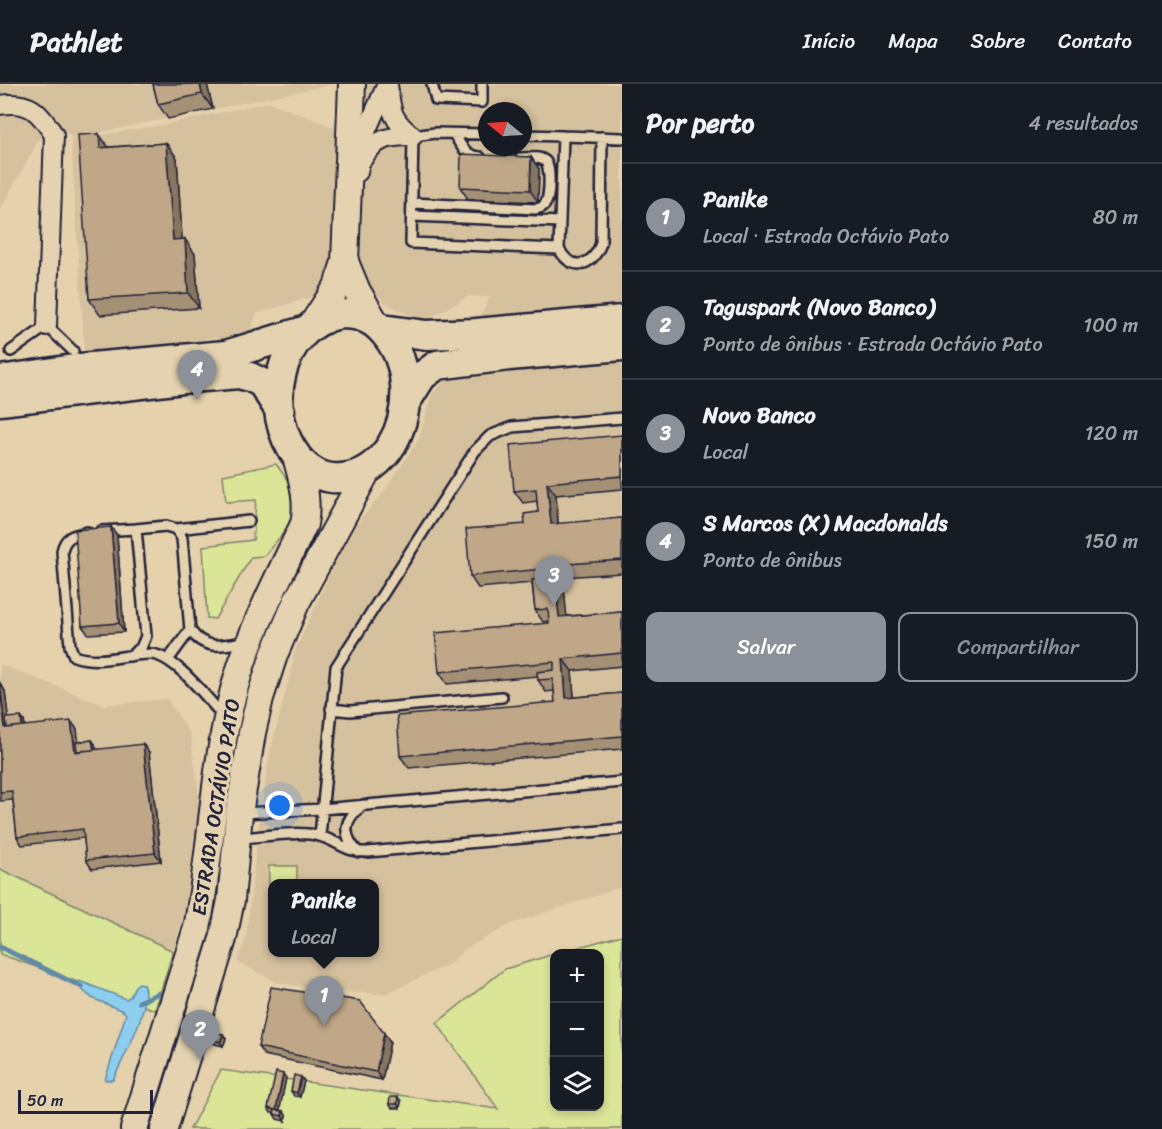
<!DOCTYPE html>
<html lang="pt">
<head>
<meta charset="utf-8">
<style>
  :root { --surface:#171b24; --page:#242831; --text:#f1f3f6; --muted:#9ea1a6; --line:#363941; --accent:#8c9099 }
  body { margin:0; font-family:Sriracha,sans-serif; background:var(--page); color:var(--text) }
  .controls { position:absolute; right:18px; bottom:18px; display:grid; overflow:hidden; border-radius:12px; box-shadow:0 3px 9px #0003 }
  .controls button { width:54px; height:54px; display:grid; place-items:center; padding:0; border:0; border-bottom:2px solid var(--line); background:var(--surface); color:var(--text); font:30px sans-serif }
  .compass { position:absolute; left:478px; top:18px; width:54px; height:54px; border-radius:50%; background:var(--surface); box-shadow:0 3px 9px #0003; rotate:288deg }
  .scale { position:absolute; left:18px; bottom:15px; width:135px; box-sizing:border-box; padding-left:6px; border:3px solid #22223b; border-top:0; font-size:16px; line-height:21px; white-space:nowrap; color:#22223b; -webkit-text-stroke:4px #e4d2b0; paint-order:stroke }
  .you { position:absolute; left:280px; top:722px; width:21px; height:21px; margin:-15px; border:4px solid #fff; border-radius:50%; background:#1a73e8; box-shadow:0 0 0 9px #1a73e833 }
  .badge { display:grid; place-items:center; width:39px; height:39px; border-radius:50%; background:var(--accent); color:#fff; font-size:20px; font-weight:700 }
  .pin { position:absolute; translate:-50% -50px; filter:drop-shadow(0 2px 3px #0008) }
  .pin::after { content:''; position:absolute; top:32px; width:21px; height:18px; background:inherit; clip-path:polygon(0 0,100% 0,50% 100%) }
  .popup { position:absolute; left:268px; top:795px; width:111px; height:78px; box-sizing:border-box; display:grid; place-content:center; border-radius:12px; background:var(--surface); filter:drop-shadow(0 2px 4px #0005); font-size:20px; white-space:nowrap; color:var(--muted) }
  .popup b { font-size:22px; color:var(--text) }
  .popup::after { content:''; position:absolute; left:50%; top:100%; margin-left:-12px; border:12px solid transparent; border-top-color:var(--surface) }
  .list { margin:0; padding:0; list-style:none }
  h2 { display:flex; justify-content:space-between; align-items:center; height:78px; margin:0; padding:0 24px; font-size:26px }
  h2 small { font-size:20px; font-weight:400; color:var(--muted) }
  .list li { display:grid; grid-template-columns:39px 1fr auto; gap:18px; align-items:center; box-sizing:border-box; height:108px; padding:0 24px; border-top:2px solid var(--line) }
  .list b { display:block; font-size:22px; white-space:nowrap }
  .list p { margin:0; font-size:20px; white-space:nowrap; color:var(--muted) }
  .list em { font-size:20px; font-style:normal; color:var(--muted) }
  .actions { display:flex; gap:12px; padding:18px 24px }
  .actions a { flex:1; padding:14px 0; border:2px solid var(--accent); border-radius:12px; text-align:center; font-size:21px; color:var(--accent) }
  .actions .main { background:var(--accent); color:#fff }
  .icon { flex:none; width:33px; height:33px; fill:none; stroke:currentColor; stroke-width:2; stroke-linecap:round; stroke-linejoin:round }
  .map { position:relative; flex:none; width:622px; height:1045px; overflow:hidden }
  header { display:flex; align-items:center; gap:36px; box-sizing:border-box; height:84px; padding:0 30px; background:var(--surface); border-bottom:2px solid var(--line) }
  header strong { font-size:28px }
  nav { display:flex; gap:33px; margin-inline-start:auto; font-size:21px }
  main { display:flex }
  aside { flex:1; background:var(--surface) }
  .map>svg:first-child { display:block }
  .built { fill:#d6c19f; fill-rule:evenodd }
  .green { fill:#dae598; stroke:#7e846a; stroke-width:1.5 }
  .water { fill:#8dceee; stroke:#6289a6; stroke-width:1.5 }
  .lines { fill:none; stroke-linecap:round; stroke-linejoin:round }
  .stream { stroke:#6289a6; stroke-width:5 }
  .lane-casing { stroke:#22223b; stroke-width:14 }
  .street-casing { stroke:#22223b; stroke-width:22 }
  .secondary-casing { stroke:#22223b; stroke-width:30 }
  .primary-casing { stroke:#22223b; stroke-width:33 }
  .lane { stroke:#e4d2b0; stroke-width:9 }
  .street { stroke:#e4d2b0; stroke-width:18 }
  .secondary { stroke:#e4d2b0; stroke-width:26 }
  .primary { stroke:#e4d2b0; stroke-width:28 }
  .wall { fill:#a49075; stroke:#22223b; stroke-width:1.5 }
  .shaded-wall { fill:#86755f; stroke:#22223b; stroke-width:1.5 }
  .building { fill:#bfa788; stroke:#22223b; stroke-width:1.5 }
  .labels { text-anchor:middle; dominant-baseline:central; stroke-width:6; stroke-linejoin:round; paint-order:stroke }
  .street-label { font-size:20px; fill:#22223b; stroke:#e4d2b0 }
</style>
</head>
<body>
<header>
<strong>Pathlet</strong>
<nav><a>Início</a><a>Mapa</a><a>Sobre</a><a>Contato</a></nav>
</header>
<main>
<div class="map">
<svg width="622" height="1045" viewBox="0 0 622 1045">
  <rect width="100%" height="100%" fill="#e5d1ac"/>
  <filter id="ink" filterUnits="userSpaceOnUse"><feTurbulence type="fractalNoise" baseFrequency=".0167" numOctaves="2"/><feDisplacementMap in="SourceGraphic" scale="12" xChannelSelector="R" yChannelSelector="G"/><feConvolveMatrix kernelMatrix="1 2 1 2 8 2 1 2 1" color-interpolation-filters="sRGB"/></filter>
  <g filter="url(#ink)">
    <!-- built -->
    <path class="built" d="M0 0H335L72 54 51 34 0 126Z
      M368 0H622V803L511 840 464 866 449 880 385 910 323 907 277 898 237 878 246 855 257 756 269 673 294 575 293 571 329 492 357 439 380 413 418 357 432 310 450 291 490 213 468 212 427 236 410 231 387 220 371 205 369 195 256 230 250 250 225 260 215 253 145 269 85 274 71 56 168 40 269 18 335 44 365 49ZM487 27H523V63H487ZM273 800H375V868H273Z
      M0 580 104 621 167 615 190 649 200 718 184 828 173 867 0 785Z"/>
    <!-- green -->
    <path class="green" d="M276 380C282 389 291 399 294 409 303 433 278 454 264 472L251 473 215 535 207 534 203 462 253 456 256 416 226 418 223 391Z
      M269 782H297V799L273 800V837H268Z
      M0 785 173 867 155 926 0 870Z
      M622 851V1045H190L221 986 498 1025 437 939 505 885 554 870V1022H600V870L558 869Z"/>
    <!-- water -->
    <path class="water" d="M79 897 126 915 130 913 135 902 139 899 143 900C153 922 123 974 113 996H105L126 930 123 927 92 914 78 902Z"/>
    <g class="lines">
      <!-- stream -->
      <path class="stream" d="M0 863 82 903
        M139 918 159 909"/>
      <defs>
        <path id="lane" d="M432 0 436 16 482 18V0
          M454 50C461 61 465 72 480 73
          M487 50 435 49 413 52 411 159 559 165 563 52 523 51
          M563 52 622 54
          M412 119 536 125C540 124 543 123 545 120 550 114 551 82 545 77 539 72 528 74 520 74
          M412 132 560 138
          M559 165C571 188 593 183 601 159L602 53
          M11 267 47 242 73 267
          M136 445 166 442 176 445 182 454 190 546C205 568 225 561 248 557
          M176 445 249 437
          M101 447 136 445 146 552 141 564 130 572
          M87 448C74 451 65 452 62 467L70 562 74 572C100 581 123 570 149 570 173 569 207 614 223 632
          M168 576 190 546
          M331 625 350 627 502 613
          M242 729 322 725 622 698
          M320 752 336 583 475 367 490 352 512 343 622 334
          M239 754C261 753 300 746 319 752 339 757 344 768 368 768L622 745
          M358 768C341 750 344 735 363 721"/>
        <path id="street" d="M388 0C391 26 391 36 413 52
          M0 21C29 16 39 27 54 51L47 242
          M362 76C375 54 389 52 413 52
          M358 88 365 50 387 0"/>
        <path id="secondary" d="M345 178 357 207 375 238
          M312 241 337 203 345 178 352 0
          M134 1045 197 844C213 761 213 676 237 595 253 541 280 491 304 440 309 416 302 395 296 372
          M164 1045 223 855 231 816 239 730 252 649 260 614 274 571 296 519 367 387"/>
        <path id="primary" d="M340 230C361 230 374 235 387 252 410 281 411 328 392 360 371 395 326 409 298 374 261 328 277 242 340 230Z
          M382 245 426 251 476 249 622 236
          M0 296 80 284 226 271 304 247
          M0 317 191 294 239 290 250 293 262 299 280 327
          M405 319 422 292 437 281 509 272 622 262"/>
      </defs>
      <!-- lane casing -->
      <use href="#lane" class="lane-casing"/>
      <!-- street casing -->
      <use href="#street" class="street-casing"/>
      <!-- secondary casing -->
      <use href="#secondary" class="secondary-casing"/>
      <!-- primary casing -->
      <use href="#primary" class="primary-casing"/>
      <!-- lane -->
      <use href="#lane" class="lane"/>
      <!-- street -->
      <use href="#street" class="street"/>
      <!-- secondary -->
      <use href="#secondary" class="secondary"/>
      <!-- primary -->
      <use href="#primary" class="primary"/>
    </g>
    <!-- wall -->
    <path class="wall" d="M153 0H207L213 25 168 35 158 20Z
      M166 59 177 74 182 155 195 170 199 224 100 231 89 215 109 63Z
      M531 73 539 85 538 118 468 115 460 103Z
      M622 351V405L556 411 558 440 622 434V489L563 493 566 532 622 528V582L572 587 574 613 622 609V665L409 684 400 672 555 618 554 607 546 608 538 596V592L447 600 439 588 549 539V537L543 538 535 526 532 499 478 504 470 492 525 440 538 428 537 417 523 419 514 407Z
      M111 443 117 451 124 548 88 550 82 542Z
      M0 599 5 607 8 634 24 637 25 642 77 645 78 658 92 656 95 660 96 665 149 668 161 777 92 785 86 776 84 754 22 761 17 753 13 716 0 717Z
      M223 950 226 955 223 962 215 960 212 955Z
      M390 958 382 996 264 971 258 963Z
      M301 993 304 997 300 1013 294 1012 291 1007Z
      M286 994 279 1026 283 1027 286 1031 285 1037 277 1035 274 1030V1029H271L268 1024Z
      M401 1017 400 1024H392L389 1020Z"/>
    <!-- shaded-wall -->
    <path class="shaded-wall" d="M200 0H207L213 25 202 10Z
      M99 50 110 65 100 64Z
      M166 59 177 74 183 171 173 156Z
      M531 73 539 85 538 118 530 106Z
      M185 155 195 170 199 224 188 209Z
      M547 399 556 411 559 452 551 440Z
      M111 443 117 451 124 548 119 539Z
      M554 481 563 493 568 545 559 533Z
      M563 575 572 587 575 626 566 614Z
      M0 599 5 607 10 648 5 644Z
      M21 633 24 637 26 650 23 646Z
      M71 637 77 645 80 672 75 668Z
      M92 656 95 660 97 674 94 670Z
      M143 660 149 668 161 777 155 769Z
      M384 949 390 958 382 996 376 988Z
      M223 950 226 955 223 962 220 958Z
      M283 990 286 994 279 1030 276 1026Z
      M301 993 304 997 300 1013 297 1009Z
      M398 1013 401 1017 400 1024 397 1020Z
      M283 1027 286 1031 285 1037 282 1032Z"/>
    <!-- building -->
    <path class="building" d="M153 0H200L202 10 158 20Z
      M99 50 100 64 166 59 173 156 185 155 188 209 89 215 78 51Z
      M461 70 531 73 530 106 460 103Z
      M622 351V392L547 399 551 440 622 434V476L554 481 559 533 622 528V569L563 575 566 614 622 609V652L400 672 397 632 555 618 553 595 538 596 537 588 554 586V578L439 588 435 549 549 539 548 525 535 526 532 496 545 495 544 485 470 492 466 445 525 440 524 430 538 428 536 405 514 407 510 361Z
      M111 443 119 539 82 542 75 446Z
      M0 602 5 644 71 637 75 668 143 660 155 769 86 776 83 745 17 753 12 707 0 708Z
      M21 633 22 642 7 644 6 634Z
      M92 656 94 666 77 667 76 658Z
      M271 903 360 917 384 949 376 988 258 963Z
      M215 948 223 950 220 958 212 955Z
      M276 988 283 990 276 1026 283 1027 282 1032 274 1030 275 1026 268 1024Z
      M294 991 301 993 297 1009 291 1007Z
      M390 1013H398L397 1020H389Z"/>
  </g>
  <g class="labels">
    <!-- street labels -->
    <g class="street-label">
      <text transform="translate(216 723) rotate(-81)">ESTRADA OCTÁVIO PATO</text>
    </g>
  </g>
</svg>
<div class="controls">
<button>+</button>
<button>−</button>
<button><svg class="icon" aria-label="layers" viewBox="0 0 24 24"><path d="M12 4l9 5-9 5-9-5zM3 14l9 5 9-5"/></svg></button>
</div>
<svg class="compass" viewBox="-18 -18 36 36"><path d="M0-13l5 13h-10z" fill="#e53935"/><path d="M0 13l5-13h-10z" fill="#9ea1a6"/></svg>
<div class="scale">50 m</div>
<div class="you"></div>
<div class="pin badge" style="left:324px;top:942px">1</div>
<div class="popup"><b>Panike</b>Local</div>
<div class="pin badge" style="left:200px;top:976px">2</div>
<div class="pin badge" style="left:554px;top:522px">3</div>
<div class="pin badge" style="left:197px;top:316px">4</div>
</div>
<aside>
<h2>Por perto<small>4 resultados</small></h2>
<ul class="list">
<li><span class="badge">1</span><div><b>Panike</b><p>Local · Estrada Octávio Pato</p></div><em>80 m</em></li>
<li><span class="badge">2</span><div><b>Taguspark (Novo Banco)</b><p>Ponto de ônibus · Estrada Octávio Pato</p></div><em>100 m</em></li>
<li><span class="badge">3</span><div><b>Novo Banco</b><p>Local</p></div><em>120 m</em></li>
<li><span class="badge">4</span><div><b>S Marcos (X) Macdonalds</b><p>Ponto de ônibus</p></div><em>150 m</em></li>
</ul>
<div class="actions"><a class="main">Salvar</a><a>Compartilhar</a></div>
</aside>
</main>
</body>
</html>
